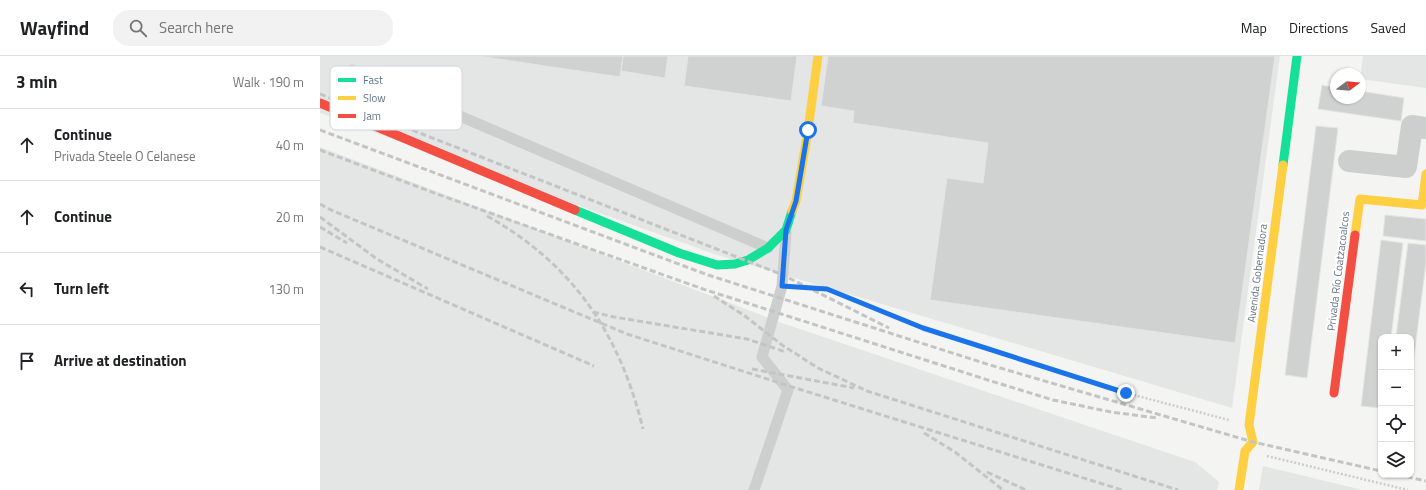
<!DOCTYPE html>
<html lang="en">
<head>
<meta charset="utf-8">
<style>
  :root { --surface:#fff; --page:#f2f2f2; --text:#202124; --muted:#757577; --line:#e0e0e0 }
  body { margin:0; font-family:"Titillium Web",sans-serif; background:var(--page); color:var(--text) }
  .controls { position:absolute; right:12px; bottom:12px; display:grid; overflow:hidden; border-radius:8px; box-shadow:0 1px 3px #0004 }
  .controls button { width:36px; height:36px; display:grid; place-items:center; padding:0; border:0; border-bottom:1px solid var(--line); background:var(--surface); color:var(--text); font:20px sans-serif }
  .compass { position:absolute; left:1010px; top:12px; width:36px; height:36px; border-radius:50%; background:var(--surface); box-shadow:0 1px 3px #0004; rotate:74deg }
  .stop { position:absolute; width:12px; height:12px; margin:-9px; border:3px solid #1a73e8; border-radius:50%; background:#fff }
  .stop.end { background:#1a73e8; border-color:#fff; box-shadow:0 1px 4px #0008 }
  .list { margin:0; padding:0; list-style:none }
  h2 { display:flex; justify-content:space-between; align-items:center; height:52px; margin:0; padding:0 16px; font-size:17px }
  h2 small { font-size:13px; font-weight:400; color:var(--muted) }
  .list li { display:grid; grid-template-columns:26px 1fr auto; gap:12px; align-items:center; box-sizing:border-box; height:72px; padding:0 16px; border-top:1px solid var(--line) }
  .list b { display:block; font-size:15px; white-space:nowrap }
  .list p { margin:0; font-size:13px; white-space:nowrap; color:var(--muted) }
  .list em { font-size:13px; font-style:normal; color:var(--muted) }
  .icon { flex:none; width:22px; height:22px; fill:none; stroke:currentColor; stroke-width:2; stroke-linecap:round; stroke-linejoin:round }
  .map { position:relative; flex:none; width:1106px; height:434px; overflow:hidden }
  header { display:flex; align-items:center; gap:24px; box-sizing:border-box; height:56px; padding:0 20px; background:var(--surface); border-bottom:1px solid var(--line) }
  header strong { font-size:19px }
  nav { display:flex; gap:22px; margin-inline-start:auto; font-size:14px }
  .search { width:280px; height:36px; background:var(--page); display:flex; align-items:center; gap:10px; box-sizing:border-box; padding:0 14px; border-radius:16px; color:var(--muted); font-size:15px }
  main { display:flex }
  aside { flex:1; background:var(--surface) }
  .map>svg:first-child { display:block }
  .built { fill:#e4e6e5 }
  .building { fill:#d0d2d2; stroke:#e4e4e2 }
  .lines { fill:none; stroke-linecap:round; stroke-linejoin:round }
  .path { stroke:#cbcccc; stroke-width:2.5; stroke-dasharray:2 2; stroke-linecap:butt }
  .lane { stroke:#cdcfcf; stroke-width:11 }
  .street { stroke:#cdcfcf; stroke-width:22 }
  .fast { stroke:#16e098; stroke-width:9 }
  .slow { stroke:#ffcf43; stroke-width:9 }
  .jam { stroke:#f24e42; stroke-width:9 }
  .rail { stroke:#c3c4c5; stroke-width:3; stroke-dasharray:6 3; stroke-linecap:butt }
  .route { stroke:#1a73e8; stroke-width:5 }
  .labels { text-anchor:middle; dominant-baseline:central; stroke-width:4; stroke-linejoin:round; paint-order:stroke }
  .street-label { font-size:11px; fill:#627384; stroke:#fff }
  .key { fill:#fff; stroke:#d0d5da; stroke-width:1 }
  .key-label { font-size:11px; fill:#627384 }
</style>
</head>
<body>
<header>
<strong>Wayfind</strong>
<div class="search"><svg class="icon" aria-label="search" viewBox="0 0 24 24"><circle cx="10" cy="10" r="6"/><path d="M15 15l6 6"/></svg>Search here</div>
<nav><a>Map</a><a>Directions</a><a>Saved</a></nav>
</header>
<main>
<aside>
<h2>3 min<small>Walk · 190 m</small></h2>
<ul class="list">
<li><svg class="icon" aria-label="ahead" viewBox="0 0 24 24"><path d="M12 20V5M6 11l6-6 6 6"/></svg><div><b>Continue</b><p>Privada Steele O Celanese</p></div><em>40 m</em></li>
<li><svg class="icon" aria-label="ahead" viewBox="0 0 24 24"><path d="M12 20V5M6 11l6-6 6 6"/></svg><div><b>Continue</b></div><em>20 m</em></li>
<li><svg class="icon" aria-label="left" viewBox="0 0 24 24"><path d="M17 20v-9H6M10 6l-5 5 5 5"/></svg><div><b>Turn left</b></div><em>130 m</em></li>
<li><svg class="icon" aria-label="arrive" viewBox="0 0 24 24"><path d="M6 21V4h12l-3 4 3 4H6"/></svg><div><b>Arrive at destination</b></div></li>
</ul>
</aside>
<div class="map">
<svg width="1106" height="434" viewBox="0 0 1106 434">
  <rect width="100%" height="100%" fill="#f4f4f2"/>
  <!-- built -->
  <path class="built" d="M0 0H960L912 352 394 198 0 57Z
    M1043 0H1106V32L1040 23Z
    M0 91 465 268 875 406 899 426 897 434H0Z
    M943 410 1043 434H939Z"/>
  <!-- building -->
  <path class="building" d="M158 0H303L300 21Z
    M303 0H348L345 22 301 15Z
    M368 0H477L471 45 364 30Z
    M508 0H955L915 287 610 244 627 122 663 127 668 87 533 67 534 55 501 50Z
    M1002 29 1016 32V42H1040V35L1084 42 1081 65 998 53Z
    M996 70 1018 72 987 322 965 319Z
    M1065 159 1106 163V185L1063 180Z
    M1061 184 1083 187 1071 281H1061V352L1041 350Z
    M1088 187 1106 189V207L1091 324V281H1076Z"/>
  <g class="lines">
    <!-- path -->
    <path class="path" d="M476 231 507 233 603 272 806 337 909 364
      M947 400 1088 434"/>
    <!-- lane -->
    <path class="lane" d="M32 14 448 192
      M434 434 468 334 442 301 462 230 466 177"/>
    <!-- street -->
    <path class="street" d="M1029 105 1086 111 1092 70 1106 72"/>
    <!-- fast -->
    <path class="fast" d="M963 109 977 0
      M255 154 359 197 397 209 415 208 428 204 448 192 466 174 472 155"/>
    <!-- slow -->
    <path class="slow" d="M472 155 476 145 488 74 498 0
      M1035 179 1040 143 1102 149 1106 118
      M919 434 925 395 933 386 929 369 963 109"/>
    <!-- jam -->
    <path class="jam" d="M0 47 255 154
      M1014 337 1035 179"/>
    <!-- rail -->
    <path class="rail" d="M0 38 463 219 569 272
      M0 74 388 219 670 309 933 386 1061 415
      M0 94 117 138 383 233 671 325 733 344 791 356 837 362
      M0 148 11 154 307 278 466 329 802 434
      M167 160C253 208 300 278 323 373
      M0 161 57 203 108 233
      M0 171 27 187
      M0 191 274 310
      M394 240 425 260 462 289 498 312 547 335 858 434
      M273 256 294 261 427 283 466 296
      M432 313 534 332
      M604 377 635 396 683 434
      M667 416 706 434
      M1078 419 1106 425"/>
  </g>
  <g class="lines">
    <!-- route -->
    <path class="route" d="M488 74 476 145 466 174 462 230 507 233 603 272 806 337"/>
  </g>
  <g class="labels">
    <!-- street labels -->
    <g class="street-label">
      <text transform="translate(1018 215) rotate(-83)">Privada Río Coatzacoalcos</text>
      <text transform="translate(937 217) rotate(-83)">Avenida Gobernadora</text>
    </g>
  </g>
  <!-- legend -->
  <rect x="10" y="10" width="132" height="64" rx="6" class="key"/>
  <rect x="18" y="22" width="18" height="4" fill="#16e098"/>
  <rect x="18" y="40" width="18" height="4" fill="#ffcf43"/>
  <rect x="18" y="58" width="18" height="4" fill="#f24e42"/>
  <g class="key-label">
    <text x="43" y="28">Fast</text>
    <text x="43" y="46">Slow</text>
    <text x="43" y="64">Jam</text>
  </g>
</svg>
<div class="controls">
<button>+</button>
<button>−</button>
<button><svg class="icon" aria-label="locate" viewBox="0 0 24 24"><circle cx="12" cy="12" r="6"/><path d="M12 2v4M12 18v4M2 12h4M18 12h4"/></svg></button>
<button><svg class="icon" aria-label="layers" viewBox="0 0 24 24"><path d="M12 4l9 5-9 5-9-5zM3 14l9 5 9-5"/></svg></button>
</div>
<svg class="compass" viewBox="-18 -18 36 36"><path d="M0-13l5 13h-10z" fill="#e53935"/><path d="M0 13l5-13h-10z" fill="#757577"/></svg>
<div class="stop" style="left:488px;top:74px"></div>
<div class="stop end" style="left:806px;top:337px"></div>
</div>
</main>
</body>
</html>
